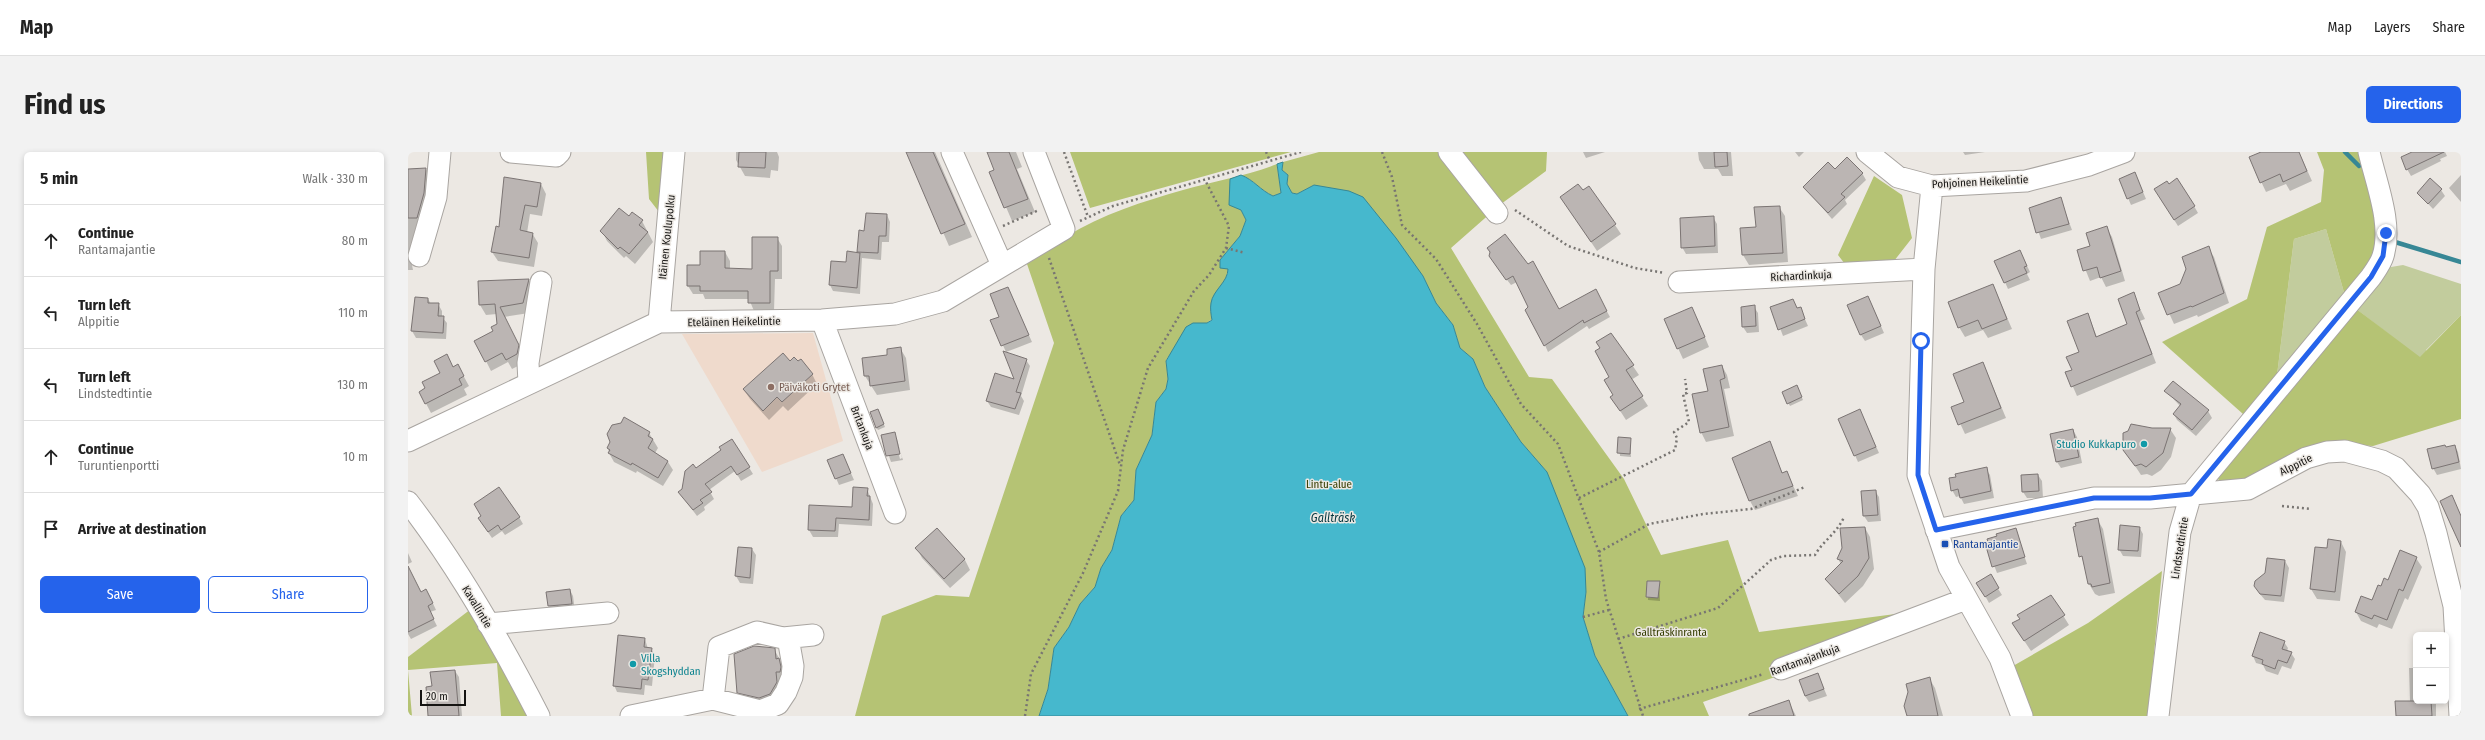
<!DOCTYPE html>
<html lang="en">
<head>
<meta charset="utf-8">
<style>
  :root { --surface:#fff; --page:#f2f2f2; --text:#222; --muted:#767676; --line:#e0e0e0; --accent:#2563eb }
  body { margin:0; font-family:"Fira Sans Condensed",sans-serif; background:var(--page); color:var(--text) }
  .controls { position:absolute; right:12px; bottom:12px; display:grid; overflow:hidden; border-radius:6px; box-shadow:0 2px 6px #0003 }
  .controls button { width:36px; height:36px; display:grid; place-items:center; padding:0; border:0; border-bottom:1px solid var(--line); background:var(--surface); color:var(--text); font:20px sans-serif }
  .scale { position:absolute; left:12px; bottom:10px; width:46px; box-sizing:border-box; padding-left:4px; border:2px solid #151412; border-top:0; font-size:11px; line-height:14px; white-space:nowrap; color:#151412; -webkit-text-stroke:3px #ece8e3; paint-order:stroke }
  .stop { position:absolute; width:12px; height:12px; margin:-9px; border:3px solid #2563eb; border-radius:50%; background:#fff }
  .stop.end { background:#2563eb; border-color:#fff; box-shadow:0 1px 4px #0008 }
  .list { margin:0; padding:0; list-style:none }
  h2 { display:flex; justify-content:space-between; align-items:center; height:52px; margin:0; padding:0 16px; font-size:17px }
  h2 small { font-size:13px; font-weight:400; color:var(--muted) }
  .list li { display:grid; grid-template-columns:26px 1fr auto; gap:12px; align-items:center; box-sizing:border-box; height:72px; padding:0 16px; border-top:1px solid var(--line) }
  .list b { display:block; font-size:15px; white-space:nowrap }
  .list p { margin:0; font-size:13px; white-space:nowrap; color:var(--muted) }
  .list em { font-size:13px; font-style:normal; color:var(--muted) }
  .actions { display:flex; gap:8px; padding:12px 16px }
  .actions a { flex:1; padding:9px 0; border:1px solid var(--accent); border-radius:6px; text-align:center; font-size:14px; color:var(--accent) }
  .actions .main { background:var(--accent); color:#fff }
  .icon { flex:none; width:22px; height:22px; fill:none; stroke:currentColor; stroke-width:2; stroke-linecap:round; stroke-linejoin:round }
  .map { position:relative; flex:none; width:2053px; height:564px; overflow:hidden; border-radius:6px }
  header { display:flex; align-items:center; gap:24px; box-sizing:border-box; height:56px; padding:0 20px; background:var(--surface); border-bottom:1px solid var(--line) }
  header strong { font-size:19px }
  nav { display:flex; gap:22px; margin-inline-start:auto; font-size:14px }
  .intro { display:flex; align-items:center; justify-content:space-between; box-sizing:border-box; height:96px; padding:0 24px }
  h1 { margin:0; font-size:28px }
  .button { padding:10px 18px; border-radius:6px; background:var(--accent); color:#fff; font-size:14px; font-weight:700 }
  main { display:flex; gap:24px; padding:0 24px }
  aside { flex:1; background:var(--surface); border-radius:6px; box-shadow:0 2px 6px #0003 }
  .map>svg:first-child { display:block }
  .education { fill:#efdacc }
  .green { fill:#c2cc9d }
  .forest { fill:#b5c374 }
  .water { fill:#46b8cd; stroke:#378795 }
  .shadow { fill:#0003; fill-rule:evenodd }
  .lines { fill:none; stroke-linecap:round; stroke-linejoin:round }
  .stream { stroke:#378795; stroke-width:4.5 }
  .building { fill:#bbb5b3; stroke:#7b7473 }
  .minor-casing { stroke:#a9a5a1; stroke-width:23 }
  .path { stroke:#787572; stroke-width:2.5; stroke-dasharray:2 3; stroke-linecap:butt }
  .minor { stroke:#fff; stroke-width:21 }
  .route { stroke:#2563eb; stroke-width:5 }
  .education-dot { fill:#8d6e63; stroke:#ece8e3; stroke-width:1.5 }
  .culture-dot { fill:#0f9aa8; stroke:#ece8e3; stroke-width:1.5 }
  .transit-dot { fill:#1a4fb4; stroke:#ece8e3; stroke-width:1.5 }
  .labels { text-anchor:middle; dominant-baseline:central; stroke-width:3; stroke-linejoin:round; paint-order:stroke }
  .street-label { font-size:11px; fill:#151412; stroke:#ece8e3 }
  .education-label { font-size:11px; fill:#785e54; stroke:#ece8e3; text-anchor:start }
  .culture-label { font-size:11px; fill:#0d838f; stroke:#ece8e3; text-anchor:end }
  .park-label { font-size:11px; fill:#353d00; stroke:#ece8e3 }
  .transit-label { font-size:11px; fill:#164399; stroke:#ece8e3; text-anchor:start }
  .water-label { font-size:12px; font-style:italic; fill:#00353e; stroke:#ece8e3 }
</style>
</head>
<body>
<header>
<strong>Map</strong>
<nav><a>Map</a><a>Layers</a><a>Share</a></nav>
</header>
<div class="intro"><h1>Find us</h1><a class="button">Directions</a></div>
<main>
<aside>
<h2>5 min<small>Walk · 330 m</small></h2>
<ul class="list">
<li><svg class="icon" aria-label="ahead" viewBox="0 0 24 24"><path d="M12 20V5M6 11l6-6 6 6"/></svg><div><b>Continue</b><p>Rantamajantie</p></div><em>80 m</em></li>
<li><svg class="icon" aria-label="left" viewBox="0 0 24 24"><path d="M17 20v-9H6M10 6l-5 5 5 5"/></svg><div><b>Turn left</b><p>Alppitie</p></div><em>110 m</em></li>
<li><svg class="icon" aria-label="left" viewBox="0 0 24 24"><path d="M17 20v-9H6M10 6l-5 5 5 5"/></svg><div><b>Turn left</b><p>Lindstedtintie</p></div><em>130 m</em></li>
<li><svg class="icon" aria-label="ahead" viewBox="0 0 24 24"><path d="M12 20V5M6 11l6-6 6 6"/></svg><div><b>Continue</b><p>Turuntienportti</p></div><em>10 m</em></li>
<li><svg class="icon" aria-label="arrive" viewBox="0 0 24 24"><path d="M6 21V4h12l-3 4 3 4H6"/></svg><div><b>Arrive at destination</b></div></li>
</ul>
<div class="actions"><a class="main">Save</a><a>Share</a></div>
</aside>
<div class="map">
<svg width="2053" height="564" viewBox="0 0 2053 564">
  <rect width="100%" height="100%" fill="#ece8e3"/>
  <!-- education -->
  <path class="education" d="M405 181 435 289 354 320 274 182Z"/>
  <!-- green -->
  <path class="green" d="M1918 77 1937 144 1869 223 1886 87Z
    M1995 113 2053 132V163L2018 198 2053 238 1947 156 1977 116Z"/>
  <!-- forest -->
  <path class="forest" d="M238 0H263L258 69 241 47Z
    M662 0H883L682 56Z
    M911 0H1139L1138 19 1093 52 1043 96 1121 225 1144 227 1216 327 1253 403 1320 388 1351 480 1510 459 1516 473 1295 550 1301 564H1220L1187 504 1175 465 1178 440 1139 320 1113 290 1077 235 1065 207 1052 196 1045 173 1028 151 1015 124 906 33 889 42 884 41 879 32 880 23 874 18 875 10Z
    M1909 0H1956L1970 83 1965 109 1937 144 1918 77 1886 87 1869 223 1835 262 1754 190 1839 147 1859 75 1913 50 1916 18Z
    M869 12 873 41 865 44C852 38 846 28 833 23V58L838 68 832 84 812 108 820 117C819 137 800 135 804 167L799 171H785L758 208 760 227 758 237 748 250 744 283 728 318 726 348 713 364 704 398 693 416 687 435 672 452 661 475 646 496 640 537 631 564H447L474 464 528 443 561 445 646 191 619 112C632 103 645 93 659 84 693 63 736 49 775 38 806 29 839 24 869 12Z
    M1466 24 1494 43 1504 86 1486 109 1440 116 1430 103Z
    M1947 156 2012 205 2053 163V267L1965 294 1932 292 1859 322 1812 333 1808 319Z
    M1754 419 1740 564H1625L1605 514 1680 471Z
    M63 457 126 564H93L89 511 0 518 4 564H0V505Z"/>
  <!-- water -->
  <path class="water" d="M875 10 874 18 880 23 879 32 884 41 889 42 906 33 941 39 955 45 988 86 1015 124 1028 151 1045 173 1052 196 1065 207 1077 235 1113 290 1139 320 1177 416 1178 440 1175 465 1187 504 1220 564H631L640 537 646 496 661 475 672 452 687 435 693 416 704 398 713 364 726 348 728 318 744 283 748 250 758 237 760 227 758 209 778 175 785 171H799L804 168C803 163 802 156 803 151 805 138 820 130 820 117L812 116V108L832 84 838 68 833 58 821 53 822 27 833 23C846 28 852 38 865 44L873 41 869 12Z"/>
  <!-- shadow -->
  <path class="shadow" d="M328 0H369L371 5 370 19 363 18 362 26 337 24 328 8Z
    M500 0H527L564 85 541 94Z
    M580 0H608L614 15 609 17 627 60 604 69 583 20 588 18Z
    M1175 0H1197L1178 6Z
    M1290 0H1323L1325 24H1314L1310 17H1296L1291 8Z
    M1387 0H1396L1391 5Z
    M1555 0H1577L1557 3Z
    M1856 0H1891L1904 29 1882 39 1878 32 1858 40 1842 6Z
    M2005 0H2037L2039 4 2032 7 2033 9 2003 24 1999 17Z
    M18 17 22 24 20 48 3 108 5 118H0V18Z
    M1427 18 1454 21 1458 28 1437 48 1439 52 1424 67 1396 35Z
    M2053 23V50L2041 36Z
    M1730 28 1738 47 1723 53 1720 46Z
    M133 32 138 42 134 64 122 62 119 81H124L130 91 126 115 90 109 84 100 92 76Z
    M2033 38 2037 44 2025 57 2010 41Z
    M1751 44 1786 54 1790 61 1770 74Z
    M1153 45 1207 73 1213 82 1189 99Z
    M1652 46 1664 78 1633 87 1622 56Z
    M1371 55 1377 64 1380 110 1341 113 1335 103 1333 77 1349 76Z
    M479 63 482 70 481 90H474L473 108 454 106 452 142 425 139 422 133 451 101 457 80Z
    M1305 65 1309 72 1310 101 1278 102 1274 95Z
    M221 66 234 69 245 90 227 112 218 104 216 106 199 89 194 79Z
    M1698 75 1704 85 1717 129 1698 135 1693 125 1682 129 1670 99 1683 94Z
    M369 86 374 94V127H367L366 159H346L341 147H297L295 142H285L280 134 293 114 317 100 322 109V117L345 118Z
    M1800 96 1806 105 1821 151 1790 165 1789 163 1766 172 1752 141 1773 133Z
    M1612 99 1622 120 1619 122 1622 128 1600 137 1588 110Z
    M1083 101 1151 158 1191 145 1202 165 1181 177 1179 174 1140 200 1109 130 1103 133 1086 111 1082 104Z
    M121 128 126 138 121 161 96 165 116 203 114 212 104 217 100 210 83 219 78 209 90 173 89 162 78 163 72 153 71 130Z
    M1585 133 1604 177 1580 186 1575 178 1557 185 1551 175Z
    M1725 142 1737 167 1732 169 1748 211 1669 244 1659 221 1665 219 1672 201 1680 162 1689 185 1721 173Z
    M603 143 624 190 598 200 584 169 592 165Z
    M8 146 20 147 23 152H30L34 159V165L39 171 38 187 8 186 4 179Z
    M1385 148 1390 157 1392 156 1400 174 1375 184 1364 155Z
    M1463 151 1476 181 1457 189 1453 183Z
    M1346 155 1350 161 1351 180 1339 181 1335 175Z
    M1289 166 1301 195 1275 207 1257 168Z
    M1203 182 1231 223 1223 228 1240 254 1218 268 1209 254 1193 197Z
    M492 196 498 206 502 238 469 243 457 224Z
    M618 208 622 214 613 244 616 249 611 263 583 255 579 249 608 228Z
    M382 211 404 222 409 232 380 259 375 254 361 268 342 247 336 238Z
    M1575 211 1598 266 1557 282 1545 256 1558 251Z
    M1314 214 1319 223 1322 236 1316 237 1326 284 1298 290 1293 280 1301 239Z
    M45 216 55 223 61 234 56 237 59 243 23 261 12 240Z
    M1390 237 1395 248 1382 254 1375 241Z
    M1758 239 1800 259 1804 266 1788 284 1769 268 1766 262 1772 254Z
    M471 261 477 275 470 278 468 275Z
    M1455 265 1471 301 1450 310 1431 267Z
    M217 267 241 281 250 296 247 301 260 310 265 318 255 334 229 319 228 321 206 310 201 301 200 296Z
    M1744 277H1762L1768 286 1763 305 1753 318 1744 324 1739 322 1733 323 1716 297V282Z
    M1665 278 1669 285 1674 311 1653 316 1649 310 1643 283Z
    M486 281 495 308 483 310 474 284ZM487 287H489L494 306 492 307Z
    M1211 286 1222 287 1223 305 1212 304Z
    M324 288 345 322 333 329 327 319 301 338 306 347 296 355 297 358 289 364 271 340Z
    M1361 290 1375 322 1379 321 1390 344 1347 358 1342 349Z
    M2047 294 2050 300 2053 317 2029 323 2025 316Z
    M435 303 446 328 431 333 420 308Z
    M1578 317 1582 323 1586 346 1556 352 1552 344 1548 345 1544 338Z
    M1630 323 1634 329 1635 346H1619L1615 340 1614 324Z
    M459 337 465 352 464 374 431 372 430 385H405L401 378 402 354 445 356Z
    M1467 339 1471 345 1473 369 1460 370 1456 364Z
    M74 365H111L115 372 97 383 94 379 84 386 75 373Z
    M1689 367 1695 377 1707 441 1691 444 1687 442 1681 432 1666 375Z
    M1731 375 1735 382 1733 405 1715 404 1711 397Z
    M1457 376 1462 385 1466 417 1455 434 1437 451 1418 427 1433 412 1430 407Z
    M1607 377 1619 412 1589 421 1578 392Z
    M529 378 557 408 562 418 542 436 514 406 509 396Z
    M1933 390 1938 400 1932 449 1909 447 1903 437 1920 397Z
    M344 397 348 403 345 432 332 431 328 424Z
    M0 401 4 410 0 412Z
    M2008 406 2014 415 2000 448 1997 446 1984 477 1971 472 1969 476 1953 469 1948 460 1964 449 1973 436Z
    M1877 409 1881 416 1876 450 1857 448 1851 441Z
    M1582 424 1594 443 1581 451 1570 431Z
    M1240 430H1251L1252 449 1240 448Z
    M0 436 22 445 28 458 22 460 29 474 3 487 0 482Z
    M162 438 165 444 167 459 145 461 141 454 139 440Z
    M1643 444 1661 473 1623 499 1611 481 1613 467Z
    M1853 482 1876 490 1880 496 1879 499 1883 501 1887 507 1883 517 1874 514 1870 523 1858 519 1855 513 1848 511 1845 504Z
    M237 487 240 497H243L247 503 244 534 237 533 236 543 209 540 206 533Z
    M366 497 377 517 367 552 335 550 330 540Z
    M2001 516H2008V549H2028V564H1989L2002 549Z
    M47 519 51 525 54 564H21Z
    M1410 522 1419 544 1401 550 1397 544Z
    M1521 526 1527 536 1535 564H1502L1501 540Z
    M1381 550 1388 564H1357Z"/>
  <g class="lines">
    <!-- stream -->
    <path class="stream" d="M1937 0 1951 14
      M1986 85 1987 90 2053 110"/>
  </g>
  <!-- building -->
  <path class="building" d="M331 0H358L357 16 330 15Z
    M498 0H525L557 72 533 82Z
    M579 0H601L620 47 596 56 581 20 586 18Z
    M1306 0H1319L1320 14 1307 15Z
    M1853 0H1891L1899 19 1875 30 1872 22 1852 31 1841 5Z
    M2004 0H2036L1998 18 1993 5Z
    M1439 5 1455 21 1433 42 1437 45 1420 61 1395 35 1420 10 1427 17Z
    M18 16 16 41 9 66H0V17Z
    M1727 20 1735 40 1719 47 1711 27Z
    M96 25 133 31 129 55 117 53 112 78 125 81 121 106 83 100 88 74 91 75Z
    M1769 26 1787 54 1766 68 1746 37 1759 29 1761 32Z
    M2022 26 2034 37 2020 52 2009 41Z
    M1170 32 1175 38 1181 34 1208 72 1183 90 1152 45Z
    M1653 45 1661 72 1628 81 1621 56Z
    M1372 54 1375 101 1334 103 1332 76 1348 75 1346 55Z
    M211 56 221 64 224 60 235 68 231 73 240 80 221 102 212 95 210 97 192 79Z
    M458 61 479 62 478 84H471L470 101 449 100 451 78 456 79Z
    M1306 64 1307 94 1273 96 1272 66Z
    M1699 74 1713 119 1692 126 1689 115 1675 119 1669 98 1682 94 1678 81Z
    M1097 82 1120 112 1125 109 1151 157 1188 137 1199 159 1176 171 1175 168 1136 194 1117 158 1120 155 1105 124 1098 128 1081 104 1082 100 1079 96Z
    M344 85H370V119H362V151H340V139H292V134H279V113H292V99H317V116L344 117Z
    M1801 94 1816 141 1784 155 1783 154 1759 163 1750 141 1772 132 1778 117 1774 105Z
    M1612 98 1619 114 1616 115 1619 121 1596 131 1586 109Z
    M439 99 452 101 449 136 421 133 423 109 438 110Z
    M121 127 115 151 92 155 111 193 109 202 98 208 94 201 77 210 66 189 85 179 83 175 89 172 87 152 71 153 70 129Z
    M1585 132 1599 167 1574 177 1570 168 1550 176 1540 150Z
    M600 135 621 183 593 194 582 168 591 165 582 142Z
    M1726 140 1732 158 1728 160 1744 202 1663 235 1657 220 1664 218 1658 205 1671 200 1659 169 1680 161 1688 185 1719 172 1710 147Z
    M1460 144 1473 174 1452 183 1439 153Z
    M7 145 20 146V151H31L30 164H36L35 181 3 179Z
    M1385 147 1389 156 1393 155 1397 167 1370 178 1362 155Z
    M1347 153 1348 174 1334 175 1333 155Z
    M1284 155 1297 185 1269 197 1256 167Z
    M1203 181 1226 213 1218 218 1235 244 1212 259 1202 245 1205 243 1196 228 1201 225 1187 199 1192 196 1188 190Z
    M493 195 497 229 462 234 461 224H456L454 206 479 203V197Z
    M595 199 619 207 608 240 613 241 607 257 578 249 587 221 606 227Z
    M375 201 382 209 386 205 390 209 393 207 405 222 374 250 369 245 355 259 335 237Z
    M39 202 45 215 50 212 56 224 51 227 54 233 17 252 11 240 17 236 14 230 32 221 26 209Z
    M1575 210 1593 256 1550 273 1543 255 1556 250 1545 222Z
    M1314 213 1317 226 1312 228 1321 275 1292 281 1284 242 1300 239 1295 217Z
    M1765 229 1801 258 1784 278 1765 262 1773 252 1756 239Z
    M1389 233 1394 245 1379 252 1374 240Z
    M470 257 476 272 468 276 462 260Z
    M1452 257 1468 295 1446 304 1430 267Z
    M216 265 242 280 240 284 245 287 240 296 260 309 250 326 224 311 223 313 200 301 202 298 199 296 202 290 199 282 204 273 213 271Z
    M1723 272 1744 276H1763L1755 301 1738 315 1733 312 1727 314 1715 298V281L1720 279Z
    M1665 277 1671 305 1648 310 1642 282Z
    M487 280 492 302 478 304 473 283Z
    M1210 285 1223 286 1222 302 1209 301Z
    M324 287 342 315 329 323 323 314 297 332 304 340 292 348 295 351 285 358 270 340 274 337 277 319 285 312 288 316 313 298 311 295Z
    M1362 289 1374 321 1379 319 1385 334 1341 349 1324 306Z
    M2037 293 2038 295 2047 293 2051 310 2024 317 2019 297Z
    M435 302 443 321 427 327 419 308Z
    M1579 315 1583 339 1552 346 1550 337 1543 339 1541 326 1548 325 1547 322Z
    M1630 322 1631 339 1614 340 1613 323Z
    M91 335 112 365 93 378 90 373 80 380 70 366 73 364 66 352Z
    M445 335 460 336 459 344H462L461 368 428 366 427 379 400 378 401 353 444 355Z
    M1468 338 1470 363 1455 364 1453 339Z
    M2044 343 2053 364V395L2032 349Z
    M1690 366 1702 431 1684 435 1683 432H1680L1674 404 1671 405 1665 375 1668 374 1667 371Z
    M1712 373 1732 375 1730 399 1710 398Z
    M1457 375 1461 406 1450 424 1431 442 1417 427 1435 409 1429 407 1434 396 1432 376Z
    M529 376 557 407 536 427 507 396Z
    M1608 376 1617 405 1584 415 1577 391 1580 390 1579 387 1589 384 1588 382Z
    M1920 387 1933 389 1927 440 1902 437 1907 395 1919 396Z
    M330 395 344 396 342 426 327 424Z
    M1992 398 2009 405 1995 439 1991 437 1979 468 1966 463 1964 467 1947 460 1953 444 1964 448 1970 433 1973 434 1976 426 1980 428Z
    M1859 406 1877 408 1873 444 1852 442 1846 434 1847 429 1857 421Z
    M0 414 13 440 18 437 25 451 20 454 26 467 0 480Z
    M1583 422 1591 436 1577 445 1568 431Z
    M1239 429H1252L1250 446 1238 445Z
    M162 437 164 452 140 454 138 440Z
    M1643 443 1657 463 1616 489 1604 471 1612 467 1609 463Z
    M1852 480 1877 489 1874 497 1884 500 1879 511 1870 508 1867 517 1854 512 1855 508 1844 504Z
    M210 483 237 486 236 495 244 496 240 528 234 527 233 537 205 534Z
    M346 494 367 496 368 507 371 506 373 515 372 520H368L369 530 362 542 351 546 329 541 326 502Z
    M47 518 51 564H20L18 535 24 534 22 520Z
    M1410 521 1416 537 1397 544 1391 528Z
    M1522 525 1530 564H1499L1496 554 1500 540 1498 532Z
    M1381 548 1386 564H1341V562Z
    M1987 549H2023L2024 564H1988Z"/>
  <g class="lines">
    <defs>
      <path id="minor" d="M103 0 148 4 152 0
        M544 0 594 113
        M1041 0 1089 61
        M1459 0 1490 25 1524 34 1618 29 1681 13 1716 0
        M1524 34 1516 117 1510 323 1541 415 1592 506 1614 564
        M11 104 28 45 32 0
        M1271 130 1516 117
        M414 168 487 361
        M251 170 266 0
        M121 231 120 211 133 130
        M0 289 251 170 414 168 487 162 535 149 656 77 626 0
        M0 350C51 416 93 490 131 564
        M1528 378 1686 346H1742L1840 337 1898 306 1919 300 1937 299 1974 309 1988 316 2012 342 2020 355 2028 381 2046 454 2052 564
        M80 472 200 461
        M1373 517 1558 447
        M305 547 311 495 349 480 375 486 405 483
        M223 564 305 547 352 559 370 552 378 540 384 525 385 514 380 486
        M1750 564 1772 380 1783 342 1963 125C1967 119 1973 111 1975 104 1985 72 1968 31 1961 0"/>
    </defs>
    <!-- minor casing -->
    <use href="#minor" class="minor-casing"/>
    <!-- path -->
    <path class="path" d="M656 0 680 65
      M858 0 862 9
      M974 0 984 25 994 73 1028 107 1069 172 1113 252 1150 292 1191 400 1198 447 1235 564
      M1107 58 1160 94 1227 116 1257 121
      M672 69 705 54 893 0
      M595 74 631 58
      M818 96 837 101
      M641 106 712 313
      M1171 346 1267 298 1269 286 1266 280 1281 270 1275 242 1279 241 1277 227
      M1874 354 1903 357
      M1191 400 1241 372 1295 362 1343 357 1397 335
      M1175 465 1201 458
      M1210 487 1310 456 1363 408 1375 404 1407 403C1415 389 1429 381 1436 365
      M1231 557 1356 522
      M617 564 623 522 675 421 710 339 715 298 740 216 786 139 801 123 818 96 821 74 797 28"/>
    <!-- minor -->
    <use href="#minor" class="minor"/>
  </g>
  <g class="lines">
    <!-- route -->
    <path class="route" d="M1513 189 1510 323 1528 378 1686 346H1742L1783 342 1963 125 1975 104 1978 81"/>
  </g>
  <!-- markers -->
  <circle class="education-dot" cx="363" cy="235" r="4"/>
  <g class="culture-dot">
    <circle cx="1736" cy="292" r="4"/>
    <circle cx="225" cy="512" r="4"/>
  </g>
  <rect class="transit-dot" x="1533" y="388" width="8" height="8" rx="2"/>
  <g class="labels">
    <!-- street labels -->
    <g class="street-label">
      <text transform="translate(1572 30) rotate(-3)">Pohjoinen Heikelintie</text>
      <text transform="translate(259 85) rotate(-84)">Itäinen Koulupolku</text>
      <text transform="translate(1393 124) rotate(-3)">Richardinkuja</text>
      <text transform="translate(326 170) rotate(-1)">Eteläinen Heikelintie</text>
      <text transform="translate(454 276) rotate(69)">Britankuja</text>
      <text transform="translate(1888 313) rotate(-26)">Alppitie</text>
      <text transform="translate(1772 396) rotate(-81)">Lindstedtintie</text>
      <text transform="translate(69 455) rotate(59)">Kavallintie</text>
      <text transform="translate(1397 508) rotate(-20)">Rantamajankuja</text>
    </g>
    <!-- education labels -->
    <g class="education-label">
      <text x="371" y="235">Päiväkoti Grytet</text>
    </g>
    <!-- culture labels -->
    <g class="culture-label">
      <text x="1728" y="292">Studio Kukkapuro</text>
      <text x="233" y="506" text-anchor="start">Villa<tspan x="233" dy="13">Skogshyddan</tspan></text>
    </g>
    <!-- park labels -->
    <g class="park-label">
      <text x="921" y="332">Lintu-alue</text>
      <text x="1263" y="480">Gallträskinranta</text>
    </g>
    <!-- transit labels -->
    <g class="transit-label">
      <text x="1545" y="392">Rantamajantie</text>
    </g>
    <!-- water labels -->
    <g class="water-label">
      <text x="925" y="366">Gallträsk</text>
    </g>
  </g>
</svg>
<div class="controls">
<button>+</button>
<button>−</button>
</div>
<div class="scale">20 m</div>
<div class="stop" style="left:1513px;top:189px"></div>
<div class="stop end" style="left:1978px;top:81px"></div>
</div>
</main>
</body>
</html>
